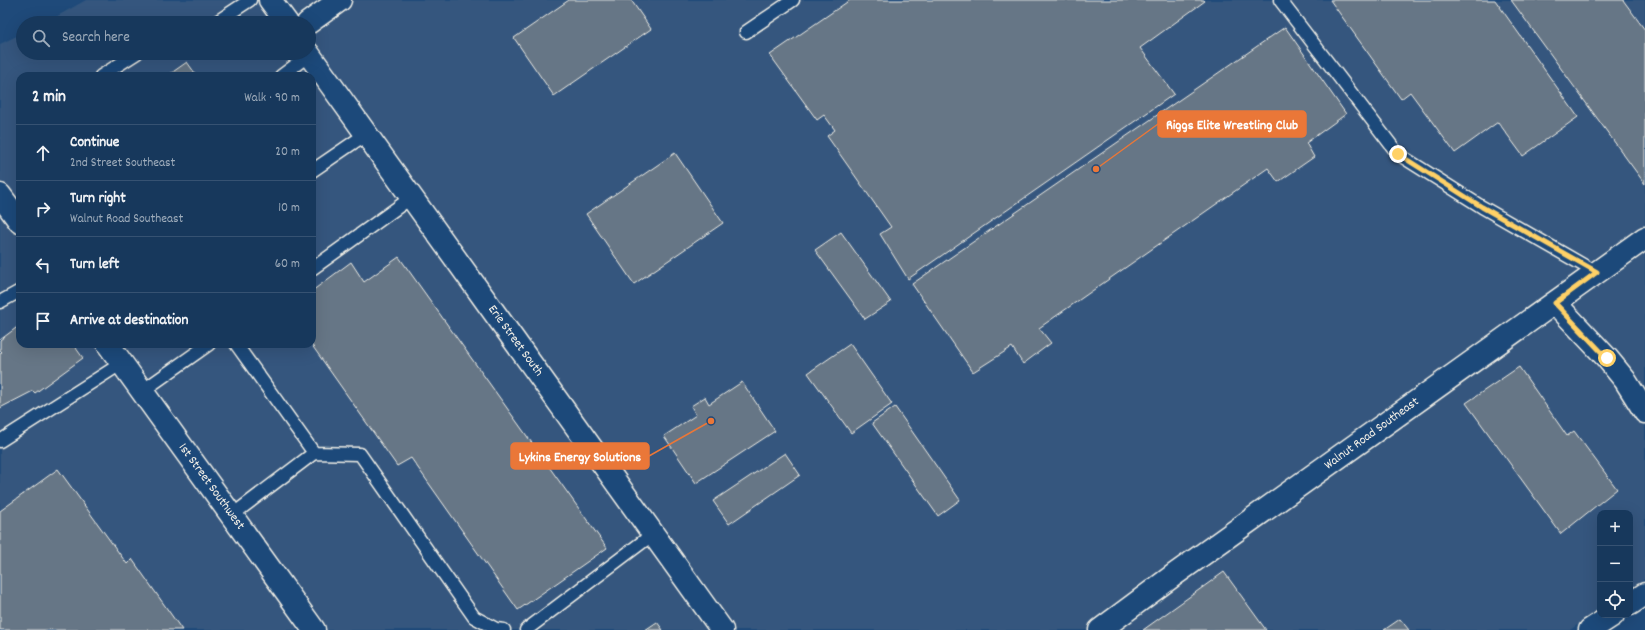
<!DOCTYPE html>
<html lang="en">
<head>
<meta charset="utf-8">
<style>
  :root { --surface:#17385c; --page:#244365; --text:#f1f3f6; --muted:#9eacbb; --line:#365272 }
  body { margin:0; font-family:Dekko,sans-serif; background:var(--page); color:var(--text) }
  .controls { position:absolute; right:12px; bottom:12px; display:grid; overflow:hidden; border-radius:8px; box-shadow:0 4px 16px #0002 }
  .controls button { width:36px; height:36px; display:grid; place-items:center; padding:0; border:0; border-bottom:1px solid var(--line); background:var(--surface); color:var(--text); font:20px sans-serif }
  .stop { position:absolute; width:12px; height:12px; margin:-9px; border:3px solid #ffd166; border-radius:50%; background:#fff }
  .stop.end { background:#ffd166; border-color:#fff; box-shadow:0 1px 4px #0008 }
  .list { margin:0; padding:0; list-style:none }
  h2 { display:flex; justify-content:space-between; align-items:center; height:52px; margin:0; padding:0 16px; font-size:17px }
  h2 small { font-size:13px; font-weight:400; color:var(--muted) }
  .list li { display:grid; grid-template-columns:26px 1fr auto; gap:12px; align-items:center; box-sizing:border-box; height:56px; padding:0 16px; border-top:1px solid var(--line) }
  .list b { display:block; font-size:15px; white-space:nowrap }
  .list p { margin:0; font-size:13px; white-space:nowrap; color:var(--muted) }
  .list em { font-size:13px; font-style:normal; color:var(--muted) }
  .icon { flex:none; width:22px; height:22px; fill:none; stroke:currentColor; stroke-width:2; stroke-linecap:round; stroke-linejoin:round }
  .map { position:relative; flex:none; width:1645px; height:630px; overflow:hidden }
  .search { position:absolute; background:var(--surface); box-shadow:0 4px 16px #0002; left:16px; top:16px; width:300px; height:44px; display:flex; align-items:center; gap:10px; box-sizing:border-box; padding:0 14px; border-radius:22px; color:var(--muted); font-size:15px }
  .panel { position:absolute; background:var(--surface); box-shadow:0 4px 16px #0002; left:16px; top:72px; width:300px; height:276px; border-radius:12px }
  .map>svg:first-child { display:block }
  .built { fill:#34577e; fill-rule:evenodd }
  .building { fill:#667686; stroke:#f4f1e8 }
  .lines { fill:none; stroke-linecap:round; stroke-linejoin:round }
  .lane-casing { stroke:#f4f1e8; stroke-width:15 }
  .street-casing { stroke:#f4f1e8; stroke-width:25 }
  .secondary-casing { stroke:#f4f1e8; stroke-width:25 }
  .lane { stroke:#1f4a7a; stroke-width:12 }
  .street { stroke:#1f4a7a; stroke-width:22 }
  .secondary { stroke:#1f4a7a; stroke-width:22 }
  .route { stroke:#ffd166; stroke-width:5 }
  .labels { text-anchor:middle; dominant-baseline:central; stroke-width:3; stroke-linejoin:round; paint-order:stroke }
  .street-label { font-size:13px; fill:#f4f1e8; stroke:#1f4a7a }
  .leader { fill:none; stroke:#ea7738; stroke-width:1.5 }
  .callout-dot { fill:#ea7738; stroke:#1f4a7a; stroke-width:1.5 }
  .callout { fill:#ea7738; stroke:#ea7738; stroke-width:1.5 }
  .callout-label { font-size:14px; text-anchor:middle; font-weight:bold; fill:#fff }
</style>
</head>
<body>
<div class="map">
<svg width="1645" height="630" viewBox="0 0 1645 630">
  <rect width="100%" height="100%" fill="#1f4a7a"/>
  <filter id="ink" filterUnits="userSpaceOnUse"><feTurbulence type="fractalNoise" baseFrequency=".025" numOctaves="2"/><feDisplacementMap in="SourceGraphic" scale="8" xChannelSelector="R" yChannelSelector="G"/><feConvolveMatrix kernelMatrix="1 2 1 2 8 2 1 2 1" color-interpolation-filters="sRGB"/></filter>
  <g filter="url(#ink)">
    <!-- built -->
    <path class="built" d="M86 0H1645V579L1630 589V513H1600V609L1570 630H0V44L23 33V53H309V23H45ZM20 76H312V344H20Z"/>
    <!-- building -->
    <path class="building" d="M569 0H631L651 29 554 96 514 38Z
      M850 0H1204L1205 1 1140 48 1174 94 908 279 880 234 891 227 827 136 835 130 824 115 817 120 770 55Z
      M1330 0H1495L1578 117 1523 156 1498 122 1455 153 1410 92 1401 99Z
      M1511 0H1623L1645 30V184Z
      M1285 27 1346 114 1306 143 1314 157 1278 182 1268 168 1039 328 1051 343 1023 364 1012 347 973 372 912 284Z
      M187 62 197 76H167Z
      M675 153 723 223 634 284 586 214Z
      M841 232 891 302 865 319 815 250Z
      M399 257 607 548 518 610 411 458 397 466 311 344 312 291 351 262 364 282Z
      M20 325V344H73L83 358 35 393 33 391 0 408V353L2 352 0 350V340Z
      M850 344 892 404 851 433 808 373Z
      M1519 367 1567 436 1574 431 1617 489 1561 534 1466 403Z
      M742 382 775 431 696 483 664 436 696 415 691 406 705 397 709 404Z
      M895 407 960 500 938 516 872 423Z
      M785 453 800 475 729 524 713 501Z
      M58 469 127 564 132 559 182 630H0V511Z
      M1224 572 1266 630H1143Z
      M1400 619 1409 630H1384Z
      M657 622 663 630H645Z"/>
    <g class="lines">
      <defs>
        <path id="lane" d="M1280 0 1398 154 1482 207 1597 273
          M215 23 250 0
          M746 32 793 0
          M101 76 137 53
          M281 76 309 55
          M312 171 366 134
          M312 269 412 197
          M0 302 20 291
          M141 392 209 344
          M0 441 122 363
          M314 453 360 454 474 617 496 629 504 630
          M231 516 314 453 236 344
          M526 630 653 534"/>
        <path id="street" d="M308 23 340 0
          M0 195 20 222
          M1555 303 1607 358 1625 380 1645 412
          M108 344 314 630
          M1630 604 1645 594
          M1590 630 1613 615"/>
        <path id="secondary" d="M270 0 287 23
          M308 53 722 630
          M1100 630 1174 575 1645 238"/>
      </defs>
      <!-- lane casing -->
      <use href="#lane" class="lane-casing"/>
      <!-- street casing -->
      <use href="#street" class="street-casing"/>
      <!-- secondary casing -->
      <use href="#secondary" class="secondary-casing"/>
      <!-- lane -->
      <use href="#lane" class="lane"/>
      <!-- street -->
      <use href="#street" class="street"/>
      <!-- secondary -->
      <use href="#secondary" class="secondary"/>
    </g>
  </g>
  <g class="lines" filter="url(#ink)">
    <!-- route -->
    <path class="route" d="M1398 154 1482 207 1597 272 1555 303 1607 358"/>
  </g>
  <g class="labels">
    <!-- street labels -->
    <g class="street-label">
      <text transform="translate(515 341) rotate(54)">Erie Street South</text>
      <text transform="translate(1372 434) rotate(-36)">Walnut Road Southeast</text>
      <text transform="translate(211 487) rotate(54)">1st Street Southwest</text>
    </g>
  </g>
  <!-- callouts -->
  <path class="leader" d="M1096 169L1158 124M711 421L649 456"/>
  <g class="callout-dot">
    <circle cx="1096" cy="169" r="4"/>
    <circle cx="711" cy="421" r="4"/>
  </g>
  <g class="callout">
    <rect x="1158" y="111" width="148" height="26" rx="4"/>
    <rect x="511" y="443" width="138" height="26" rx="4"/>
  </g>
  <g class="callout-label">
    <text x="1232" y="129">Riggs Elite Wrestling Club</text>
    <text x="580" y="461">Lykins Energy Solutions</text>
  </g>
</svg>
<div class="controls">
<button>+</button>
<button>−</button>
<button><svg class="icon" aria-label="locate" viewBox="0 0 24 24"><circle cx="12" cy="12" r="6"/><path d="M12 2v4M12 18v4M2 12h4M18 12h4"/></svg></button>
</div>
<div class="stop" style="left:1607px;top:358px"></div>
<div class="stop end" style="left:1398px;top:154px"></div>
<div class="search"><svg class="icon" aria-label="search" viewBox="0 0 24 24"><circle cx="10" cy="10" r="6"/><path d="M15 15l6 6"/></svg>Search here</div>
<section class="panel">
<h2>2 min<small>Walk · 90 m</small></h2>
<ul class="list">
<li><svg class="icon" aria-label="ahead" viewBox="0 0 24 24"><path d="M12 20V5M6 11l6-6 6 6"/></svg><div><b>Continue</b><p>2nd Street Southeast</p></div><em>20 m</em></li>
<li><svg class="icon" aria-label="right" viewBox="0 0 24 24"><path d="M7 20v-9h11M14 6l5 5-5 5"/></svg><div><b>Turn right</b><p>Walnut Road Southeast</p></div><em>10 m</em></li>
<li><svg class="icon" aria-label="left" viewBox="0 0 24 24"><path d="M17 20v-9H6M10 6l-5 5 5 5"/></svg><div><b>Turn left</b></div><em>60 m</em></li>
<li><svg class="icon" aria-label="arrive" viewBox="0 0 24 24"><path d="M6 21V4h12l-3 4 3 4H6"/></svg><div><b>Arrive at destination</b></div></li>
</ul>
</section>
</div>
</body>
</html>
